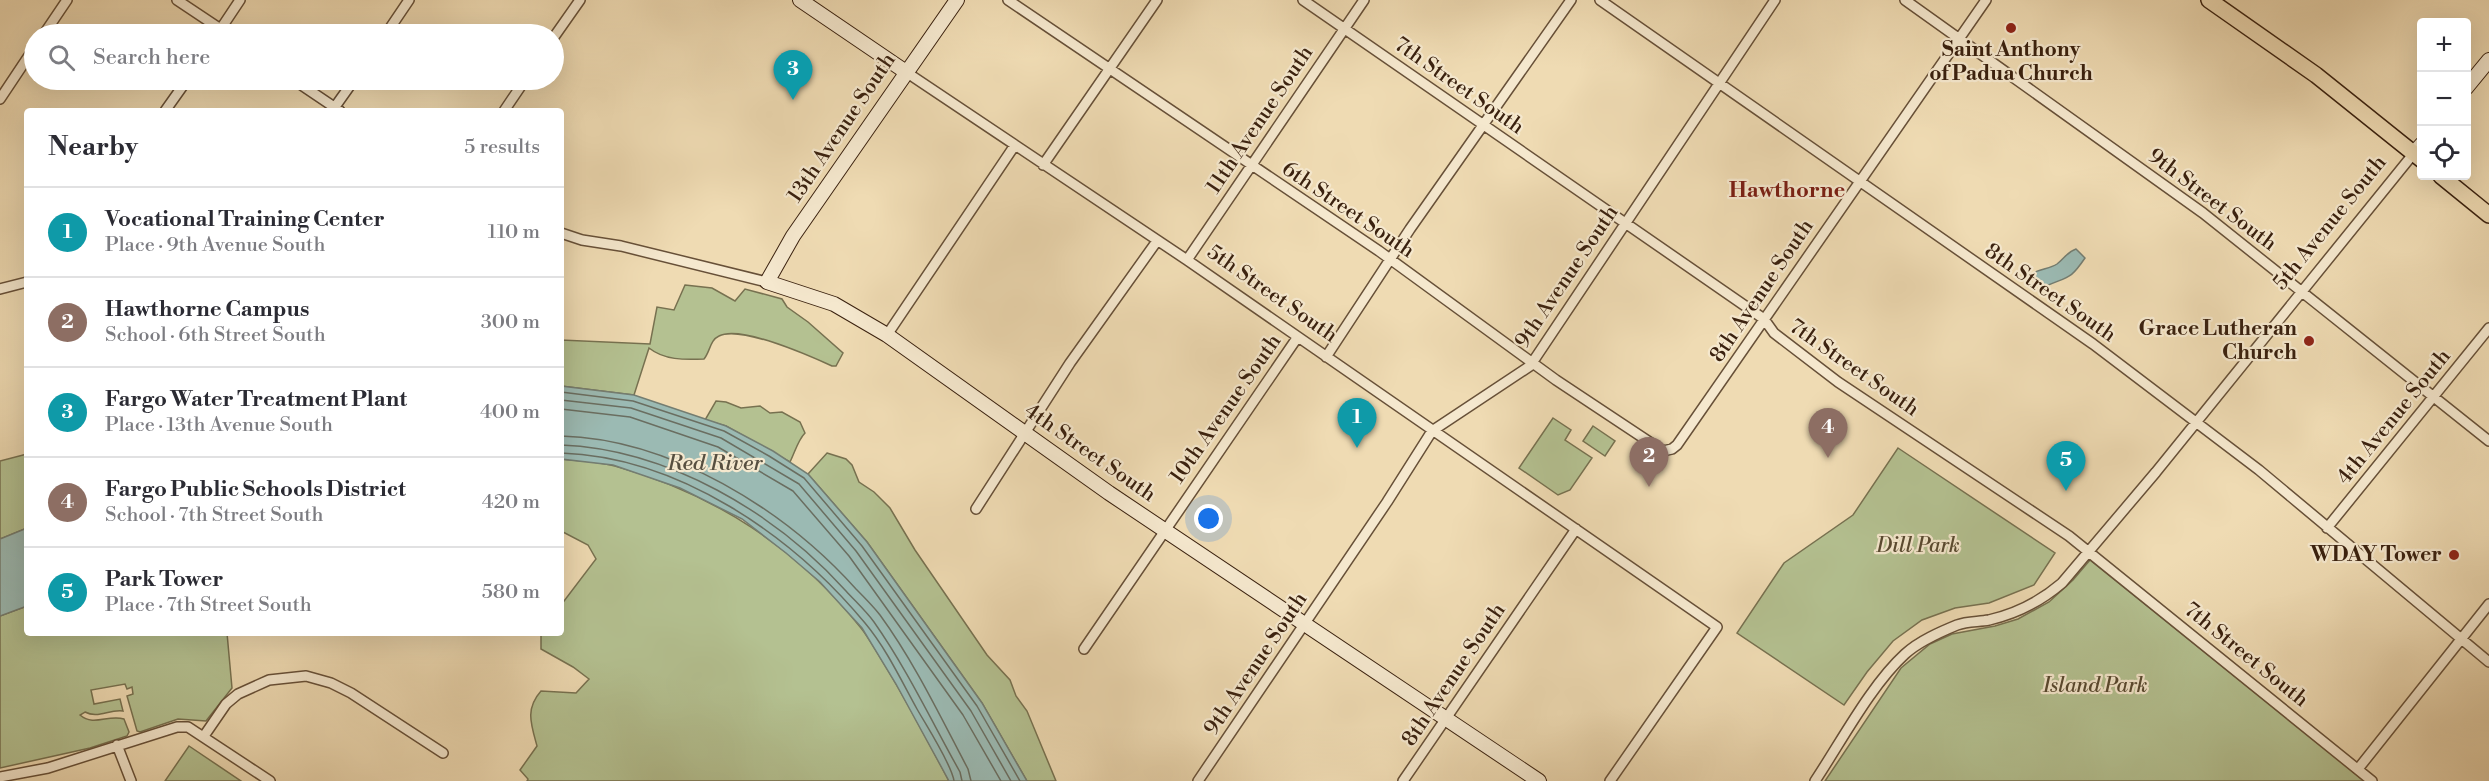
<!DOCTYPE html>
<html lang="en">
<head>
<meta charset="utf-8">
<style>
  :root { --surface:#fff; --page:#f7f7f7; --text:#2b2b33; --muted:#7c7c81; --line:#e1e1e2; --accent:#7c3aed }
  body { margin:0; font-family:"Libre Bodoni",serif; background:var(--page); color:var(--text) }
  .controls { position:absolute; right:18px; top:18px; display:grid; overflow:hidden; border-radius:6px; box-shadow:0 6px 24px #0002 }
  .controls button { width:54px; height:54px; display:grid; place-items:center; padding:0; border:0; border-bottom:2px solid var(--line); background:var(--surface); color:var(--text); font:30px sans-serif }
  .you { position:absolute; left:1209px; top:519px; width:21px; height:21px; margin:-15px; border:4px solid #fff; border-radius:50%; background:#1a73e8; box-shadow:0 0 0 9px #1a73e833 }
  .badge { display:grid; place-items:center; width:39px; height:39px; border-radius:50%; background:var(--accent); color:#fff; font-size:20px; font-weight:700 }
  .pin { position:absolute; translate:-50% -50px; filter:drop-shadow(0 2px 3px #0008) }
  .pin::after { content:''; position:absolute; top:32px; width:21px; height:18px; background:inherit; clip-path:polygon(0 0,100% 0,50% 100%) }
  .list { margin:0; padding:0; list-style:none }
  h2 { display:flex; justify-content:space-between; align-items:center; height:78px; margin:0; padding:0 24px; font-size:26px }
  h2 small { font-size:20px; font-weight:400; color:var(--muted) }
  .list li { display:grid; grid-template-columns:39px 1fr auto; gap:18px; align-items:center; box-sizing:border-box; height:90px; padding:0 24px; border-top:2px solid var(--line) }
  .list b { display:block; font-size:22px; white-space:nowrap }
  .list p { margin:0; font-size:20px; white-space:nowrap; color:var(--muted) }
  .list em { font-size:20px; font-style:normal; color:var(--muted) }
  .icon { flex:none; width:33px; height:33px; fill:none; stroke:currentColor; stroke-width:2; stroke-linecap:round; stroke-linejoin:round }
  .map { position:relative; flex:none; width:2489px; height:781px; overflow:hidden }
  .search { position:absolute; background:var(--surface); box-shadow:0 6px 24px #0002; left:24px; top:24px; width:540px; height:66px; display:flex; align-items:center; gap:15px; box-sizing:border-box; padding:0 21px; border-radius:33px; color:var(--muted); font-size:22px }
  .panel { position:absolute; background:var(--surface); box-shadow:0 6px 24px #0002; left:24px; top:108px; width:540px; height:528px; border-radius:6px }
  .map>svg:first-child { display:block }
  .green { fill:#b4c191; stroke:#777150; stroke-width:1.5 }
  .water { fill:#9bbab3; stroke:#747d71; stroke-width:1.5 }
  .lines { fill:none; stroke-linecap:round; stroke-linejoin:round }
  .shore { stroke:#6a6e61; stroke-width:1.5 }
  .street-casing { stroke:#675038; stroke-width:12 }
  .secondary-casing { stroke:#3a210f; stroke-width:16 }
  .primary-casing { stroke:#3a210f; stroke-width:18 }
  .street { stroke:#f5e8ce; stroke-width:9 }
  .secondary { stroke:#f5e8ce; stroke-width:14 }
  .primary { stroke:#efdbb3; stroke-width:15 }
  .poi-dot { fill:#8f2418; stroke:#f5e8ce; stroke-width:2 }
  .labels { text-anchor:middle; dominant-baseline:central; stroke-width:4.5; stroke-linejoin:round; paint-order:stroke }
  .poi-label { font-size:21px; font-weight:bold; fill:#3a210f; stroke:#f5e8ce; text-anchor:end }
  .street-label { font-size:21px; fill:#3a210f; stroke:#f5e8ce }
  .park-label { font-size:21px; font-style:italic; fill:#584930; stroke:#f5e8ce }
  .neighbourhood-label { font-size:22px; font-weight:bold; fill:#7a1f14; stroke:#f5e8ce }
  .water-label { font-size:22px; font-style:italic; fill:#574f40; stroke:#f5e8ce }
</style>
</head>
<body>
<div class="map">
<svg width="2489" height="781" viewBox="0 0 2489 781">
  <rect width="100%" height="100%" fill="#efdbb3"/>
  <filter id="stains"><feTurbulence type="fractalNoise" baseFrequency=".00333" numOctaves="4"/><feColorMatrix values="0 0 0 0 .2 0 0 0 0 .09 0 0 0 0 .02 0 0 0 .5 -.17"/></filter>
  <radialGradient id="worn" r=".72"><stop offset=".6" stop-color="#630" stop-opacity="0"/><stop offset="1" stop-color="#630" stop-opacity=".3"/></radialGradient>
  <!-- green -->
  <path class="green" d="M685 285 712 288 735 301 745 289 782 299 787 307 808 322 843 353 836 366H832C810 356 740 325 719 336 710 340 710 352 704 359 684 360 664 360 649 348L634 395 561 386V340L650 344 657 307 674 310Z
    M716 401 726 402 741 408 760 406 770 413 782 412 800 422 805 433C798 440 795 452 790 462L726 426 705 420Z
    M1553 418 1571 430 1565 440 1592 458 1570 490 1558 495 1519 468Z
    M1593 426 1615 441 1605 456 1583 441Z
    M1898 448 2055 553 2034 585 1989 603 1955 608 1922 620 1893 641 1867 672 1844 705 1737 633 1784 563 1853 515Z
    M827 453 846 459 852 465 859 482 874 492 890 508 915 550 987 655 1010 680 1016 696 1027 711 1056 781H1027L982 703 867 542 808 474Z
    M27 454V528L0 539V461Z
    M561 459C579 461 598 461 615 466 713 493 798 548 861 628 869 638 876 651 883 662 907 701 928 741 949 781H527L528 779 520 770 537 746C531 724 525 709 541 691L576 693 589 679 573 667 541 649V633H561V605L596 559 588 545 561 531Z
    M2090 560 2334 756 2364 781H1825L1901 668 1930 644 1952 634 1995 626 2018 619 2049 602 2073 580Z
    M27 606V633H227L232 688 206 721 178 719 140 732 137 731 127 696 133 694 132 687 127 689 125 684 91 690 94 704 120 699 123 711C109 709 98 719 85 712L80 715C94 727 108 714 124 719L129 732 127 736 90 748 0 768V616Z
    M189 746 241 781H165Z"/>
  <!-- water -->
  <path class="water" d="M2076 249 2085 258C2070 280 2069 276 2046 286L2030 277C2036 268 2048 270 2057 264 2064 259 2067 252 2076 249Z
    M561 386 634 395 726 426 773 451 808 474 867 542 982 703 1027 781H949L896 684 862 628 820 582 786 553 742 519 680 488 613 465 561 459Z
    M27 528V606L0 616V539Z"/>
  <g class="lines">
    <!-- shore -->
    <path class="shore" d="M561 392 633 401 724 431 769 456 804 478 862 546 977 706 1020 781
      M561 400 631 408 721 438 799 484 856 551 971 711 1011 781
      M561 409 630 417 718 447 793 491 849 556 963 715 1001 781
      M561 436C671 439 784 509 856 589 864 597 873 606 880 615 915 663 941 718 968 769L971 781
      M561 445C668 449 776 513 846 591 855 601 866 611 874 622 907 669 932 722 960 772L962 781
      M561 453C679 457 792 535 865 623 886 648 901 680 917 709 926 725 952 765 954 781"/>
    <defs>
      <path id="street" d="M177 0 228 34
        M1008 0 1379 251 1556 380 1663 451 1672 449 1677 445 1986 0
        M1303 0 1764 319 1774 333 1838 382 2069 536 2372 781
        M1600 0 2093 344 2259 470 2489 662
        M1905 0 2203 213 2489 441
        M218 33 240 0
        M44 34 67 0
        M386 34 409 0
        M554 37 580 0
        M906 72 1187 260 1717 627 1610 781
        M294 80 340 111
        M0 99 34 48
        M165 111 187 80
        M332 111 354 80
        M504 111 525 80
        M1043 165 1157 0
        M561 233 582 240 621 246 767 282
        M1187 260 1364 0
        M0 289 27 282
        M887 335 1015 145
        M1326 357 1410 229 1571 0
        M976 509 1070 363 1157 241
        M2327 528 2489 328
        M1084 649 1297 338
        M204 736 226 704 238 694 269 680 306 676 331 683 351 693 443 753
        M117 745 131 781
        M2358 769 2489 604
        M0 777 48 768 177 727H188L270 781
        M1198 781 1387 502 1432 431 1530 366 1775 0
        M1403 781 1576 529
        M1815 781C1841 742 1871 685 1905 654 1919 641 1940 632 1957 625 1967 621 1978 622 1989 620 2015 614 2041 601 2062 583L2156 472 2414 153"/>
      <path id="secondary" d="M800 0 906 72
        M957 0 793 236 767 282 834 304 887 335 1109 493 1539 781
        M2466 88 2489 60
        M2414 153 2422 144"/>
      <path id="primary" d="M2209 0 2316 75 2422 160
        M2441 176 2489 215"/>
    </defs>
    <!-- street casing -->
    <use href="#street" class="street-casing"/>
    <!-- secondary casing -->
    <use href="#secondary" class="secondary-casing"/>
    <!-- primary casing -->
    <use href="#primary" class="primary-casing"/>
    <!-- street -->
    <use href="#street" class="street"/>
    <!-- secondary -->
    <use href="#secondary" class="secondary"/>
    <!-- primary -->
    <use href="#primary" class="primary"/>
  </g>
  <!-- markers -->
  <g class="poi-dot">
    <circle cx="2011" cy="28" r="6"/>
    <circle cx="2309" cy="341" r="6"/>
    <circle cx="2454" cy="555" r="6"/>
  </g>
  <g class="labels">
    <!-- poi labels -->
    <g class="poi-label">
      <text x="2011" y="50" text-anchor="middle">Saint Anthony<tspan x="2011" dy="24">of Padua Church</tspan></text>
      <text x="2297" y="329">Grace Lutheran<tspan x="2297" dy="24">Church</tspan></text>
      <text x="2442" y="555">WDAY Tower</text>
    </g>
    <!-- street labels -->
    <g class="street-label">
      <text transform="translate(1459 86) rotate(35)">7th Street South</text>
      <text transform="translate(1260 120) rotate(-56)">11th Avenue South</text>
      <text transform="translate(842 128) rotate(-56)">13th Avenue South</text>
      <text transform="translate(2212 200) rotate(37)">9th Street South</text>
      <text transform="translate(1348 210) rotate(34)">6th Street South</text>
      <text transform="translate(2330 223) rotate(-51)">5th Avenue South</text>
      <text transform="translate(1567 277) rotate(-56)">9th Avenue South</text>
      <text transform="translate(1762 291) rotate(-56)">8th Avenue South</text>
      <text transform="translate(2050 293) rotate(35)">8th Street South</text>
      <text transform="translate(1272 294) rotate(35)">5th Street South</text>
      <text transform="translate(1854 368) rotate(35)">7th Street South</text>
      <text transform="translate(1226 409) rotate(-55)">10th Avenue South</text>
      <text transform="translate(2394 417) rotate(-51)">4th Avenue South</text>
      <text transform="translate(1090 453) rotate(35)">4th Street South</text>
      <text transform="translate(2246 655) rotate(39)">7th Street South</text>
      <text transform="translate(1256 664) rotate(-56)">9th Avenue South</text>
      <text transform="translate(1454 675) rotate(-56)">8th Avenue South</text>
    </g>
    <!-- park labels -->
    <g class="park-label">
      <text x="1918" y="546">Dill Park</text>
      <text x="2095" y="686">Island Park</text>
    </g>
    <!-- neighbourhood labels -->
    <g class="neighbourhood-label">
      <text x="1787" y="190">Hawthorne</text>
    </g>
    <!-- water labels -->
    <g class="water-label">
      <text x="715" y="463">Red River</text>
    </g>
  </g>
  <rect width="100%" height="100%" filter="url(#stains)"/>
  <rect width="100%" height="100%" fill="url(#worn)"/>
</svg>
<div class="controls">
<button>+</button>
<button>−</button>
<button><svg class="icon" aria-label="locate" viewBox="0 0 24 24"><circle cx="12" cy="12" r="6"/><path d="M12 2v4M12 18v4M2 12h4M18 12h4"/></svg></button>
</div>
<div class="you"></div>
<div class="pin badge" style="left:1357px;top:448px;background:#0f9aa8">1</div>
<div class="pin badge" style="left:1649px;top:487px;background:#8d6e63">2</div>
<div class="pin badge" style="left:793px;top:100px;background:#0f9aa8">3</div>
<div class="pin badge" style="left:1828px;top:458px;background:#8d6e63">4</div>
<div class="pin badge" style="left:2066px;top:491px;background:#0f9aa8">5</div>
<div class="search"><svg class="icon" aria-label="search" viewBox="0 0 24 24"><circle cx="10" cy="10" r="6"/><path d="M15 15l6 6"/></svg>Search here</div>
<section class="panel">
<h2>Nearby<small>5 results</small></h2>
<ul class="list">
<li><span class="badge" style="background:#0f9aa8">1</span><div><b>Vocational Training Center</b><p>Place · 9th Avenue South</p></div><em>110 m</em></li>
<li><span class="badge" style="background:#8d6e63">2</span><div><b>Hawthorne Campus</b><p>School · 6th Street South</p></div><em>300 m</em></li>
<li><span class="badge" style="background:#0f9aa8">3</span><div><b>Fargo Water Treatment Plant</b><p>Place · 13th Avenue South</p></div><em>400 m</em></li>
<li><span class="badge" style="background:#8d6e63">4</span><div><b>Fargo Public Schools District</b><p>School · 7th Street South</p></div><em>420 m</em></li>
<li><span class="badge" style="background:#0f9aa8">5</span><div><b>Park Tower</b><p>Place · 7th Street South</p></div><em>580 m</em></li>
</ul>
</section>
</div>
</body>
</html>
